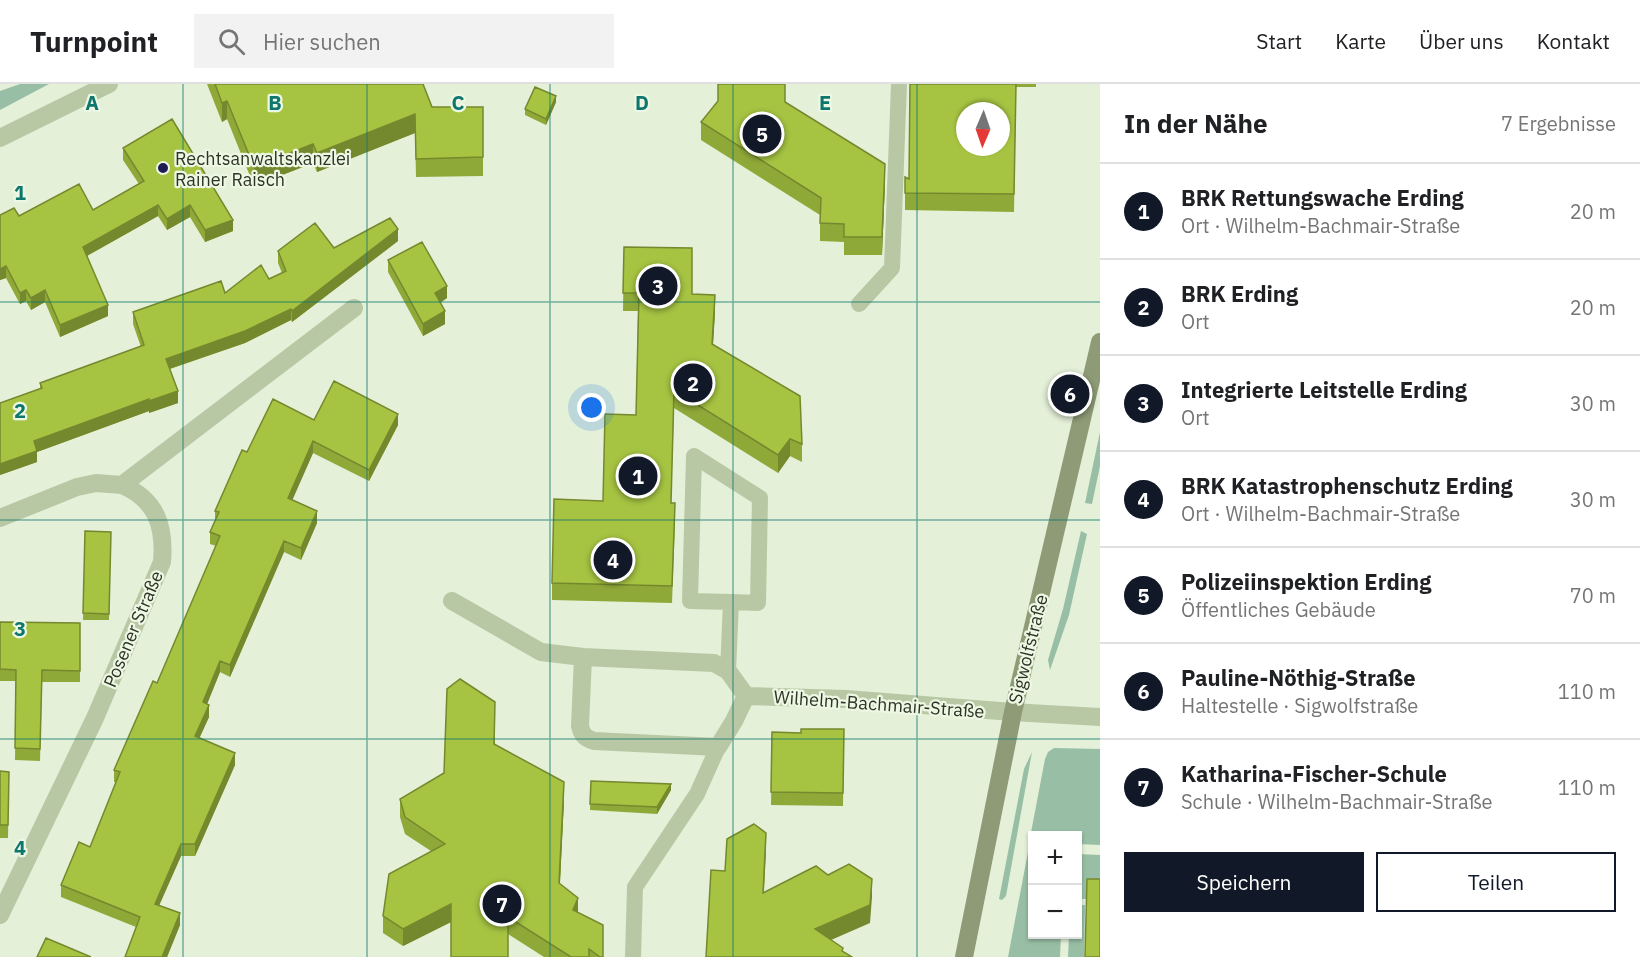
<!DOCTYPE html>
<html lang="de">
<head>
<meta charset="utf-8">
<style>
  :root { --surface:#fff; --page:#f2f2f2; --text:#202124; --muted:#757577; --line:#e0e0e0; --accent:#111827 }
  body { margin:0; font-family:"IBM Plex Sans",sans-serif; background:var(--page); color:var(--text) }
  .controls { position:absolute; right:18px; bottom:18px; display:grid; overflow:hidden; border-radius:0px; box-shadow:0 2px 4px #0004 }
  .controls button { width:54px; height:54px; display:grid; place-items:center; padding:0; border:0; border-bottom:2px solid var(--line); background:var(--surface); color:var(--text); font:30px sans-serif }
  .compass { position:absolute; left:956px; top:18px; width:54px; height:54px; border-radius:50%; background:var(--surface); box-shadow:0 2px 4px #0004; rotate:182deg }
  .you { position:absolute; left:592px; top:324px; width:21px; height:21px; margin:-15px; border:4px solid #fff; border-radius:50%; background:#1a73e8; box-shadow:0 0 0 9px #1a73e833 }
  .badge { display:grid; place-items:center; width:39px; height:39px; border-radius:50%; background:var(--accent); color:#fff; font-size:20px; font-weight:700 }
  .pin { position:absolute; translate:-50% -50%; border:3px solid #fff; box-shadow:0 2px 6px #0006 }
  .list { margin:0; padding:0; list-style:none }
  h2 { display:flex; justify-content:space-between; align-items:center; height:78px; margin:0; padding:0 24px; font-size:26px }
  h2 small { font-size:20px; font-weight:400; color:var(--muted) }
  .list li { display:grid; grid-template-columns:39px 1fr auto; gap:18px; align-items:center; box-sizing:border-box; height:96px; padding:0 24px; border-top:2px solid var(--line) }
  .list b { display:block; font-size:22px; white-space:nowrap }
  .list p { margin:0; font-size:20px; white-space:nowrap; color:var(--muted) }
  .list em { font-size:20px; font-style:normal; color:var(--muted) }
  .actions { display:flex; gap:12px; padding:18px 24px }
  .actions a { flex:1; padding:14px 0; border:2px solid var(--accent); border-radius:0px; text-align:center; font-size:21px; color:var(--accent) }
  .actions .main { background:var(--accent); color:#fff }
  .icon { flex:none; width:33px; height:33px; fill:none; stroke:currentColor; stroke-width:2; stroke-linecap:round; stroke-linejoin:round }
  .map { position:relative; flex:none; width:1100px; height:873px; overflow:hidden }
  header { display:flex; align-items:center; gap:36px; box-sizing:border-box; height:84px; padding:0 30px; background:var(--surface); border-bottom:2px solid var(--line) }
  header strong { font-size:28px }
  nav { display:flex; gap:33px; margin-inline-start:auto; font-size:21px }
  .search { width:420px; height:54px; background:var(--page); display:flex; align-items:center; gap:15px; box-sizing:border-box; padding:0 21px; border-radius:0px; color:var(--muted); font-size:22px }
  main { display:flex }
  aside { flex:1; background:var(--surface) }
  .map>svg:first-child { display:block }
  .green { fill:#98bfa5 }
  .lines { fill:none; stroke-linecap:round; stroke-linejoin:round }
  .lane { stroke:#b8c8a4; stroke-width:16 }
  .street { stroke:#b8c8a4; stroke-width:18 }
  .secondary { stroke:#8e9b76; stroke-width:18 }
  .wall { fill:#8fa939 }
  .shaded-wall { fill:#74892e }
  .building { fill:#a6c442; stroke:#74892e; stroke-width:1.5; fill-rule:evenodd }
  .grid { fill:none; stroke:#0f766e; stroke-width:1.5; stroke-opacity:0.55 }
  .poi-dot { fill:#1f1c54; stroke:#edf8e4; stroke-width:2 }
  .labels { text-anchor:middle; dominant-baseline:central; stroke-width:4.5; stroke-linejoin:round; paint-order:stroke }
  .poi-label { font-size:18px; fill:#2f3326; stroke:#edf8e4; text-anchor:start }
  .street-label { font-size:18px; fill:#2f3326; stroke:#edf8e4 }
  .grid-label { font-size:20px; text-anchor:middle; font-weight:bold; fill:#0f766e; stroke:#edf8e4; stroke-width:4.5; stroke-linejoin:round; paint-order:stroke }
</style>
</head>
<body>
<header>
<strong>Turnpoint</strong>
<div class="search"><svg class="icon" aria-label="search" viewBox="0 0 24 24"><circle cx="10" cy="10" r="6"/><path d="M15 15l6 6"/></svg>Hier suchen</div>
<nav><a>Start</a><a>Karte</a><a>Über uns</a><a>Kontakt</a></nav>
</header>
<main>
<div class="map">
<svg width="1100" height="873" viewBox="0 0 1100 873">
  <rect width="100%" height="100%" fill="#e4f0d8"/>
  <!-- green -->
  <path class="green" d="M20 0H49L0 26V7Z
    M1100 348V382L1092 420 1085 419Z
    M1081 447 1087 450 1069 531 1050 586 1048 576 1063 525Z
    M1054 664 1100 665V761L1078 760V752H1032V759H1029L1045 675 1048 668Z
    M1032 668 1006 812 1002 816 999 815 1024 685Z
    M1028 768H1032V850L1061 851 1060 873H1008Z
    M1078 770 1100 771V815H1078Z
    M1078 821H1085L1084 873H1068L1069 851 1078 850Z"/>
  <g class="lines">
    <!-- lane -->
    <path class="lane" d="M859 220 892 184 899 0
      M728 587 731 518 758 519 760 414 694 372 690 517 731 518
      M633 873 635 803 697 710 718 663"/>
    <!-- street -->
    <path class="street" d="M0 54 109 0
      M0 434 77 403 96 399 122 401
      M452 517 541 568 583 573
      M746 612 734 637 718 663 594 657C585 654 582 651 580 642L583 573 714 579 728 587 746 612 846 615 1013 628 1100 633
      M0 831 95 634 162 478C165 443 157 416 122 401L354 224"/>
    <!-- secondary -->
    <path class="secondary" d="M964 873 1013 628 1100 258"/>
  </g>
  <!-- wall -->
  <path class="wall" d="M207 0H423L432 23H483V92L416 93 415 49 317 88 313 79 254 102 227 35 222 38Z
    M910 0H1036V3H1016L1014 128 905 126V109L909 95Z
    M556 18 546 41 525 31V25Z
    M785 18 885 98 882 171H844V158L820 157V131L701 56V38Z
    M123 64 233 147 205 158 190 133 167 146 158 132 87 172 108 232 60 253 45 218 31 226 26 217 20 220 6 194 0 196 19 132 93 126 139 100 123 76Z
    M398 157 292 238 291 236 245 259 170 285 178 319 149 329V327L37 368V378L0 391 40 305V299L141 263 133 240V228L225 209 269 195 282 189 278 179V167L334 164Z
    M624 163 692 210 715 228 713 260 802 360V378L790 372 778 389 674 324 671 419 675 437 672 519 552 516V499L603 417 636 331 638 227H623Z
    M388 176 447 214 440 219 445 240 423 252 388 188Z
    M314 336 398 341 369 397 313 369 292 416 317 439 301 476 284 468 230 593 220 588 207 620 209 633 199 654 235 681 195 772H181L159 821 180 841 167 873H125L136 843 61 813V801L90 763 116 698H114V686L157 599 216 462 210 460V448L215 436V427L247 368Z
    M85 447 111 448 109 536H83Z
    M0 538 80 539V598H42L40 677 15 676 16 597H0Z
    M495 635V660L564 716 560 800 578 829 603 873H544L508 850 451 838 403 862 383 849V832L431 767 405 750 400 733V715L444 689Z
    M844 645 843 722 771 721 772 648 801 649Z
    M0 687 9 688 8 754H0Z
    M591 697 671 706 657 730 590 726Z"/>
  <!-- shaded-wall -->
  <path class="shaded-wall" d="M556 12V18L546 41V35Z
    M227 17V35L222 38V19Z
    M415 30V49L317 88V69Z
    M313 60V79L254 102V83Z
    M885 80V98L882 171V153Z
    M158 121V132L83 174V163Z
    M190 121V133L167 146V135Z
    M233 136V147L205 158V146Z
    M398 145V157L292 238V227Z
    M6 182V194L0 196V185Z
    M447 202V214L435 222V209Z
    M26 206V217L20 220V209Z
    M45 206V218L31 226V214Z
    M715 211V228L712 277V260Z
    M108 221V232L60 253V241Z
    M291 225V236L245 259 166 286V275Z
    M445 227V240L423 252V240Z
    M178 307V319L149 329V317Z
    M149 315V327L37 368V378L0 391V380L34 357Z
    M398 330V341L369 397V386Z
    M790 355V372L778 389V371Z
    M313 357V369L288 426V414Z
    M317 427V439L301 476V464Z
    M284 457V468L230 593V581Z
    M220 577V588L203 630V618Z
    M209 621V633L195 664V652Z
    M235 669V681L195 772V760Z
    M564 698V716L559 817V799Z
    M671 700V706L657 730V723Z
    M766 749V767L763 827V809Z
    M181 760V772L155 831V820Z
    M872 795V813L870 839 815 863V845Z
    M578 814V831L573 826Z
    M451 820V838L403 862V845Z
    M180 829V841L167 873H162Z"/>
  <!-- building -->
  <path class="building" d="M215 0H423L432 23H483V73L416 75 415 30 317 69 313 60 254 83 227 17 222 19Z
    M718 0H785V18L885 80 882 153H844V140L820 139 821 114 701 38 718 17Z
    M910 0H1016L1014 110 905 109V93L909 95ZM965 27H1001V63H965Z
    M535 3 556 12 546 35 525 25Z
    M172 35 233 136 205 146 190 121 167 135 158 121 83 163 108 221 60 241 45 206 31 214 26 206 20 209 6 182 0 185V131L14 124 19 132 79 100 93 126 144 97 123 64Z
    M390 134 398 145 292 227 291 225 245 247 166 275 178 307 149 317V315L34 357 37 367 0 380V319L42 304 40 299 144 261 133 228 221 197 225 209 261 181 269 195 286 187 278 167 315 139 334 164Z
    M422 158 447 202 435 209 445 227 423 240 388 176Z
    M624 163 692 164V210L715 211 712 260 800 312 802 360 790 355 778 371 674 306 671 419H675L672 502 552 499 554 415 603 417 605 330 636 331 639 209H623Z
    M334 297 398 330 369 386 313 357 288 414 317 427 301 464 284 457 230 581 220 577 203 618 209 621 195 652 235 669 195 760H181L155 820 180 829 162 873H125L140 833 61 801 79 758 90 763 120 688 114 686 153 597 157 599 220 452 210 448 219 428 215 427 242 366 247 368 273 315 314 336Z
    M85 447 111 448 109 530 83 529Z
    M0 538 80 539V587L42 586 40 665 15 664 16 586 0 585Z
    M460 595 495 618 494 660 564 698 559 799 578 814 573 826 603 841V873H600L589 865V873H571L508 833V873H451V820L403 845 383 832 389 790 445 760 405 733 400 715 444 689 447 605Z
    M801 645H844L843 709 771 708 772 648 801 649Z
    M0 687 9 688 8 741H0Z
    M591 697 671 700 657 723 590 720Z
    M754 740 766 749 763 809 816 782 828 791 849 780 872 795 870 821 815 845 843 864 842 867 852 873H706L711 786 725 787 727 755Z
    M1087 795H1100V873H1085Z
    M46 854 91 873H37Z"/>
  <!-- grid -->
  <path class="grid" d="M183 0V873M367 0V873M550 0V873M733 0V873M917 0V873M0 218H1100M0 436H1100M0 655H1100"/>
  <!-- markers -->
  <circle class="poi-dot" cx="163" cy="84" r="6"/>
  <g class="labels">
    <!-- poi labels -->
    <g class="poi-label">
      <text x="175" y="74">Rechtsanwaltskanzlei<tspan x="175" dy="21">Rainer Raisch</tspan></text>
    </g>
    <!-- street labels -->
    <g class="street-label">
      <text transform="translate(133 545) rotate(-67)">Posener Straße</text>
      <text transform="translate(1028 565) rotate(-76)">Sigwolfstraße</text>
      <text transform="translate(879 620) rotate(4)">Wilhelm-Bachmair-Straße</text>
    </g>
  </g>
  <g class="grid-label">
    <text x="92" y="26">A</text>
    <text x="275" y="26">B</text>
    <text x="458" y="26">C</text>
    <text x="642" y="26">D</text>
    <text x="825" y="26">E</text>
    <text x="20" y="116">1</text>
    <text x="20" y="334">2</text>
    <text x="20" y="552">3</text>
    <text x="20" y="771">4</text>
  </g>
</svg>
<div class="controls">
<button>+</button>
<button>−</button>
</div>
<svg class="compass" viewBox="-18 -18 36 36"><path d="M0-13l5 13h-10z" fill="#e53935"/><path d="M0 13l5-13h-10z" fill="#757577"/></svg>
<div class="you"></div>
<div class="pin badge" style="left:638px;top:392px">1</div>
<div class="pin badge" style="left:693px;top:299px">2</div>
<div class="pin badge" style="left:658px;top:202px">3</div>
<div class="pin badge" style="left:613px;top:476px">4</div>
<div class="pin badge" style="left:762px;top:50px">5</div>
<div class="pin badge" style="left:1070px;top:310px">6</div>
<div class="pin badge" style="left:502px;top:820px">7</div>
</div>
<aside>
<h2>In der Nähe<small>7 Ergebnisse</small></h2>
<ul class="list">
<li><span class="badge">1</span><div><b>BRK Rettungswache Erding</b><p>Ort · Wilhelm-Bachmair-Straße</p></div><em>20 m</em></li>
<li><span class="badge">2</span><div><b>BRK Erding</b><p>Ort</p></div><em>20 m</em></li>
<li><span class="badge">3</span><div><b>Integrierte Leitstelle Erding</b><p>Ort</p></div><em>30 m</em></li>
<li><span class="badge">4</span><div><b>BRK Katastrophenschutz Erding</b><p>Ort · Wilhelm-Bachmair-Straße</p></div><em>30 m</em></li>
<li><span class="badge">5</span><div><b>Polizeiinspektion Erding</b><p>Öffentliches Gebäude</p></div><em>70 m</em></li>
<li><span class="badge">6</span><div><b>Pauline-Nöthig-Straße</b><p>Haltestelle · Sigwolfstraße</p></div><em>110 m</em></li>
<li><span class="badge">7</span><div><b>Katharina-Fischer-Schule</b><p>Schule · Wilhelm-Bachmair-Straße</p></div><em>110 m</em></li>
</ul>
<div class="actions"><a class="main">Speichern</a><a>Teilen</a></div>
</aside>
</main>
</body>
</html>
